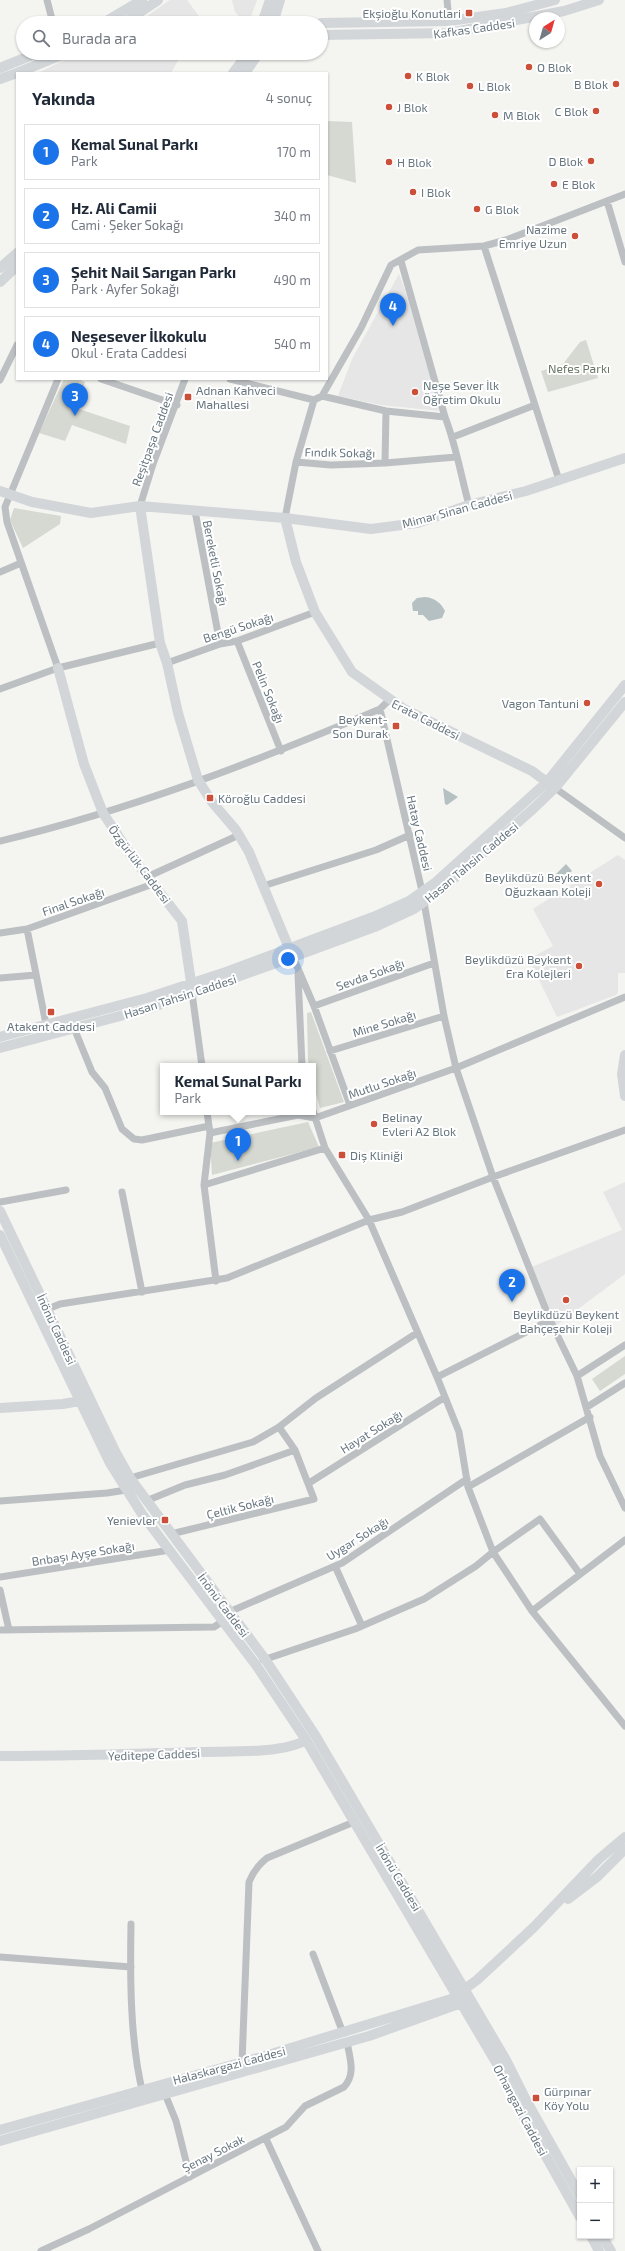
<!DOCTYPE html>
<html lang="tr">
<head>
<meta charset="utf-8">
<style>
  :root { --surface:#fff; --page:#f6f6f7; --text:#1f2937; --muted:#747a83; --line:#e0e1e3; --accent:#1a73e8 }
  body { margin:0; font-family:"Exo 2",sans-serif; background:var(--page); color:var(--text) }
  .controls { position:absolute; right:12px; bottom:12px; display:grid; overflow:hidden; border-radius:0px; box-shadow:0 1px 3px #0004 }
  .controls button { width:36px; height:36px; display:grid; place-items:center; padding:0; border:0; border-bottom:1px solid var(--line); background:var(--surface); color:var(--text); font:20px sans-serif }
  .compass { position:absolute; left:529px; top:12px; width:36px; height:36px; border-radius:50%; background:var(--surface); box-shadow:0 1px 3px #0004; rotate:37deg }
  .you { position:absolute; left:288px; top:959px; width:14px; height:14px; margin:-10px; border:3px solid #fff; border-radius:50%; background:#1a73e8; box-shadow:0 0 0 6px #1a73e833 }
  .badge { display:grid; place-items:center; width:26px; height:26px; border-radius:50%; background:var(--accent); color:#fff; font-size:13px; font-weight:700 }
  .pin { position:absolute; translate:-50% -33px; filter:drop-shadow(0 1px 2px #0008) }
  .pin::after { content:''; position:absolute; top:21px; width:14px; height:12px; background:inherit; clip-path:polygon(0 0,100% 0,50% 100%) }
  .popup { position:absolute; left:160px; top:1063px; width:156px; height:52px; box-sizing:border-box; display:grid; place-content:center; border-radius:0px; background:var(--surface); filter:drop-shadow(0 1px 3px #0005); font-size:13px; white-space:nowrap; color:var(--muted) }
  .popup b { font-size:15px; color:var(--text) }
  .popup::after { content:''; position:absolute; left:50%; top:100%; margin-left:-8px; border:8px solid transparent; border-top-color:var(--surface) }
  .list { margin:0; padding:0; list-style:none }
  h2 { display:flex; justify-content:space-between; align-items:center; height:52px; margin:0; padding:0 16px; font-size:17px }
  h2 small { font-size:13px; font-weight:400; color:var(--muted) }
  .list li { display:grid; grid-template-columns:26px 1fr auto; gap:12px; align-items:center; box-sizing:border-box; height:56px; margin:0 8px 8px; padding:0 8px; border:1px solid var(--line); border-radius:0px }
  .list b { display:block; font-size:15px; white-space:nowrap }
  .list p { margin:0; font-size:13px; white-space:nowrap; color:var(--muted) }
  .list em { font-size:13px; font-style:normal; color:var(--muted) }
  .icon { flex:none; width:22px; height:22px; fill:none; stroke:currentColor; stroke-width:2; stroke-linecap:round; stroke-linejoin:round }
  .map { position:relative; flex:none; width:625px; height:2251px; overflow:hidden }
  .search { position:absolute; background:var(--surface); box-shadow:0 1px 3px #0004; left:16px; top:16px; width:312px; height:44px; display:flex; align-items:center; gap:10px; box-sizing:border-box; padding:0 14px; border-radius:22px; color:var(--muted); font-size:15px }
  .panel { position:absolute; background:var(--surface); box-shadow:0 1px 3px #0004; left:16px; top:72px; width:312px; height:308px; border-radius:0px }
  .map>svg:first-child { display:block }
  .built { fill:#e5e6e5 }
  .green { fill:#d5d9d1 }
  .water { fill:#b4c0c2 }
  .lines { fill:none; stroke-linecap:round; stroke-linejoin:round }
  .street { stroke:#bcc0c3; stroke-width:7 }
  .secondary { stroke:#d2d6d9; stroke-width:10 }
  .poi-dot { fill:#cc4f3a; stroke:#fff; stroke-width:1.5 }
  .labels { text-anchor:middle; dominant-baseline:central; stroke-width:4; stroke-linejoin:round; paint-order:stroke }
  .poi-label { font-size:12px; fill:#67767f; stroke:#fff; text-anchor:start }
  .street-label { font-size:12px; fill:#67767f; stroke:#fff }
  .park-label { font-size:12px; fill:#6a7765; stroke:#fff }
</style>
</head>
<body>
<div class="map">
<svg width="625" height="2251" viewBox="0 0 625 2251">
  <rect width="100%" height="100%" fill="#f4f4f1"/>
  <!-- built -->
  <path class="built" d="M170 0H187L201 19 199 23H137Z
    M232 0H257L249 22H245L235 12Z
    M79 53H182L171 73H38Z
    M399 274 406 293 440 411 381 405 338 396 352 359Z
    M618 855 625 860V973H618V992L616 995 557 1017 529 959 553 946 533 909Z
    M625 1182V1274L554 1327 529 1268 622 1230 603 1192Z"/>
  <!-- green -->
  <path class="green" d="M327 121 352 122 356 183 327 175Z
    M586 340 598 378 548 392 541 371 563 364 580 342Z
    M64 379H78L85 382 76 408 130 426 126 444 72 425 65 441 39 433Z
    M14 508 61 516 60 524 23 548 10 520Z
    M311 1012 344 1102 320 1108 313 1083V1066H309L308 1060 307 1013Z
    M308 1122 319 1147 212 1175 210 1143Z
    M625 1356V1374L600 1391 592 1379Z"/>
  <!-- water -->
  <path class="water" d="M425 597C435 598 441 603 445 611L442 618 429 621 423 615H418V611H413L412 603 417 598Z
    M443 788 458 797 447 805 445 804Z
    M566 864 572 871 561 881 555 875Z"/>
  <g class="lines">
    <!-- street -->
    <path class="street" d="M47 0 53 23
      M447 0 449 21
      M607 201 625 262
      M484 246 535 405
      M401 261 445 417
      M58 379 5 507 7 522 58 668
      M101 379 177 405
      M230 379 314 400 322 396 386 411 445 417C456 445 461 476 469 505
      M0 380 17 345
      M322 396 361 328 391 265 418 250 484 246 506 240 625 194
      M386 411 385 463 456 457
      M453 437 535 405 559 480
      M296 462 331 465 385 463
      M140 506 153 464 185 379
      M195 511 220 644
      M285 518 296 462 314 400
      M0 572 21 563
      M237 641 281 751
      M167 663 220 644 237 641 315 612
      M0 689 58 668 160 643
      M389 700 380 709 422 891 444 1016 456 1068 493 1177 550 1320 577 1376 600 1456 625 1508
      M555 788 625 838
      M0 841C131 810 257 761 380 709
      M147 877 239 835
      M263 886 376 850 410 835
      M27 929 46 1024
      M0 933 27 929 153 884
      M293 957 314 1006 350 1105
      M298 974 302 1066
      M0 978 36 975
      M192 993 202 1066
      M314 1006 434 963
      M74 1028 92 1072 105 1088 122 1129 134 1139 142 1140 209 1126
      M330 1051 444 1016
      M313 1111 325 1148 369 1220 437 1377 459 1432 468 1487 493 1552 532 1611 625 1726
      M207 1112 210 1133 204 1185 216 1281
      M315 1118 456 1068 625 997
      M210 1133 298 1115 315 1118
      M204 1185 325 1148
      M122 1192 142 1292
      M0 1202 66 1190
      M48 1309 60 1304 227 1278 369 1220 402 1212 493 1177 625 1130
      M577 1376 625 1345
      M437 1377 550 1320
      M587 1407 625 1383
      M130 1478 253 1442 279 1427
      M309 1483 445 1397
      M468 1487 590 1417
      M0 1501 107 1493 126 1490
      M146 1501 185 1485 225 1475 295 1450
      M171 1534 314 1499 295 1450 279 1427 316 1398 417 1333
      M335 1566 362 1626
      M0 1577 170 1550
      M0 1590 9 1630
      M532 1611 625 1540
      M229 1612 342 1563 467 1479
      M0 1630 214 1627 223 1621
      M263 1660 355 1629 424 1599 476 1566 493 1552 540 1519 580 1574
      M131 1924C130 1977 130 2042 143 2094
      M313 1954 343 2033
      M0 1957 131 1967
      M242 2062 249 1882C253 1872 258 1865 267 1858L354 1822
      M165 2094 176 2121 190 2177
      M266 2139 318 2251
      M41 2251 89 2229 286 2127 305 2106 344 2087C356 2074 350 2059 347 2042"/>
    <!-- secondary -->
    <path class="secondary" d="M103 23 142 0
      M124 23 158 0
      M262 23 270 0
      M273 23 280 0
      M321 23 449 21 506 13 555 0
      M321 35 449 33 564 11 599 0
      M0 68 37 53
      M17 73 66 53
      M233 73 248 53
      M245 73 259 53
      M0 79 17 73
      M0 268 17 253
      M0 282 17 266
      M0 491 32 502 91 513 140 506 285 518 371 529 417 523 469 505 526 491 625 458
      M140 506 160 643 167 663 178 713 198 780 212 802 236 830 249 852 291 953
      M285 518 296 562 315 612 352 672 404 709 532 771 552 786
      M58 668 84 764 103 813 132 857 182 921 192 989
      M0 1037 147 998 226 972 373 917 409 901 436 882 547 782 625 685
      M0 1048 150 1008 293 957 377 926 414 909 442 889 533 809 555 788 625 702
      M625 1055 622 1074 625 1096
      M0 1211 115 1451 130 1478 265 1659 315 1735 506 2060 526 2100 580 2196
      M0 1235 110 1463 142 1514 256 1665 306 1740 497 2064 516 2103 580 2217
      M0 1408 63 1404 85 1400
      M0 1756C67 1756 134 1754 201 1752 230 1751 282 1754 306 1740
      M568 1899 597 1877 625 1849
      M0 2130 268 2055 451 1999 477 1980 534 1927 599 1859 625 1837
      M0 2141 369 2036 467 2001
      M591 2236 599 2251
      M602 2236 611 2251"/>
  </g>
  <!-- markers -->
  <g class="poi-dot">
    <rect x="465" y="9" width="8" height="8" rx="2"/>
    <circle cx="529" cy="67" r="4"/>
    <circle cx="408" cy="76" r="4"/>
    <circle cx="616" cy="84" r="4"/>
    <circle cx="470" cy="86" r="4"/>
    <circle cx="389" cy="107" r="4"/>
    <circle cx="596" cy="111" r="4"/>
    <circle cx="495" cy="115" r="4"/>
    <circle cx="591" cy="161" r="4"/>
    <circle cx="389" cy="162" r="4"/>
    <circle cx="554" cy="184" r="4"/>
    <circle cx="413" cy="192" r="4"/>
    <circle cx="477" cy="209" r="4"/>
    <circle cx="575" cy="236" r="4"/>
    <circle cx="415" cy="392" r="4"/>
    <rect x="184" y="393" width="8" height="8" rx="2"/>
    <circle cx="587" cy="703" r="4"/>
    <rect x="392" y="722" width="8" height="8" rx="2"/>
    <rect x="206" y="794" width="8" height="8" rx="2"/>
    <circle cx="599" cy="884" r="4"/>
    <circle cx="579" cy="966" r="4"/>
    <rect x="47" y="1008" width="8" height="8" rx="2"/>
    <circle cx="374" cy="1124" r="4"/>
    <rect x="338" y="1151" width="8" height="8" rx="2"/>
    <circle cx="566" cy="1300" r="4"/>
    <rect x="161" y="1516" width="8" height="8" rx="2"/>
    <rect x="532" y="2094" width="8" height="8" rx="2"/>
  </g>
  <g class="labels">
    <!-- poi labels -->
    <g class="poi-label">
      <text x="461" y="13" text-anchor="end">Ekşioğlu Konutlari</text>
      <text x="537" y="67">O Blok</text>
      <text x="416" y="76">K Blok</text>
      <text x="608" y="84" text-anchor="end">B Blok</text>
      <text x="478" y="86">L Blok</text>
      <text x="397" y="107">J Blok</text>
      <text x="588" y="111" text-anchor="end">C Blok</text>
      <text x="503" y="115">M Blok</text>
      <text x="583" y="161" text-anchor="end">D Blok</text>
      <text x="397" y="162">H Blok</text>
      <text x="562" y="184">E Blok</text>
      <text x="421" y="192">I Blok</text>
      <text x="485" y="209">G Blok</text>
      <text x="567" y="229" text-anchor="end">Nazime<tspan x="567" dy="14">Emriye Uzun</tspan></text>
      <text x="423" y="385">Neşe Sever İlk<tspan x="423" dy="14">Öğretim Okulu</tspan></text>
      <text x="196" y="390">Adnan Kahveci<tspan x="196" dy="14">Mahallesi</tspan></text>
      <text x="579" y="703" text-anchor="end">Vagon Tantuni</text>
      <text x="388" y="719" text-anchor="end">Beykent-<tspan x="388" dy="14">Son Durak</tspan></text>
      <text x="218" y="798">Köroğlu Caddesi</text>
      <text x="591" y="877" text-anchor="end">Beylikdüzü Beykent<tspan x="591" dy="14">Oğuzkaan Koleji</tspan></text>
      <text x="571" y="959" text-anchor="end">Beylikdüzü Beykent<tspan x="571" dy="14">Era Kolejleri</tspan></text>
      <text x="51" y="1026" text-anchor="middle">Atakent Caddesi</text>
      <text x="382" y="1117">Belinay<tspan x="382" dy="14">Evleri A2 Blok</tspan></text>
      <text x="350" y="1155">Diş Kliniği</text>
      <text x="566" y="1314" text-anchor="middle">Beylikdüzü Beykent<tspan x="566" dy="14">Bahçeşehir Koleji</tspan></text>
      <text x="157" y="1520" text-anchor="end">Yenievler</text>
      <text x="544" y="2091">Gürpınar<tspan x="544" dy="14">Köy Yolu</tspan></text>
    </g>
    <!-- street labels -->
    <g class="street-label">
      <text transform="translate(474 28) rotate(-8)">Kafkas Caddesi</text>
      <text transform="translate(152 439) rotate(-70)">Reşitpaşa Caddesi</text>
      <text transform="translate(340 452) rotate(1)">Fındık Sokağı</text>
      <text transform="translate(457 509) rotate(-15)">Mimar Sinan Caddesi</text>
      <text transform="translate(216 563) rotate(79)">Bereketli Sokağı</text>
      <text transform="translate(238 627) rotate(-18)">Bengü Sokağı</text>
      <text transform="translate(269 692) rotate(68)">Pelin Sokağı</text>
      <text transform="translate(426 719) rotate(27)">Erata Caddesi</text>
      <text transform="translate(420 833) rotate(77)">Hatay Caddesi</text>
      <text transform="translate(471 862) rotate(-40)">Hasan Tahsin Caddesi</text>
      <text transform="translate(140 864) rotate(53)">Özgürlük Caddesi</text>
      <text transform="translate(73 901) rotate(-19)">Final Sokağı</text>
      <text transform="translate(370 974) rotate(-20)">Sevda Sokağı</text>
      <text transform="translate(180 996) rotate(-18)">Hasan Tahsin Caddesi</text>
      <text transform="translate(384 1023) rotate(-17)">Mine Sokağı</text>
      <text transform="translate(382 1083) rotate(-19)">Mutlu Sokağı</text>
      <text transform="translate(57 1329) rotate(65)">İnönü Caddesi</text>
      <text transform="translate(371 1431) rotate(-32)">Hayat Sokağı</text>
      <text transform="translate(240 1506) rotate(-14)">Çeltik Sokağı</text>
      <text transform="translate(357 1538) rotate(-32)">Uygar Sokağı</text>
      <text transform="translate(83 1553) rotate(-9)">Bnbaşı Ayşe Sokağı</text>
      <text transform="translate(224 1605) rotate(53)">İnönü Caddesi</text>
      <text transform="translate(154 1754) rotate(-2)">Yeditepe Caddesi</text>
      <text transform="translate(399 1877) rotate(59)">İnönü Caddesi</text>
      <text transform="translate(229 2065) rotate(-15)">Halaskargazi Caddesi</text>
      <text transform="translate(521 2110) rotate(62)">Orhangazi Caddesi</text>
      <text transform="translate(213 2153) rotate(-27)">Şenay Sokak</text>
    </g>
    <!-- park labels -->
    <g class="park-label">
      <text x="579" y="368">Nefes Parkı</text>
    </g>
  </g>
</svg>
<div class="controls">
<button>+</button>
<button>−</button>
</div>
<svg class="compass" viewBox="-18 -18 36 36"><path d="M0-13l5 13h-10z" fill="#e53935"/><path d="M0 13l5-13h-10z" fill="#747a83"/></svg>
<div class="you"></div>
<div class="pin badge" style="left:238px;top:1161px">1</div>
<div class="popup"><b>Kemal Sunal Parkı</b>Park</div>
<div class="pin badge" style="left:512px;top:1302px">2</div>
<div class="pin badge" style="left:75px;top:416px">3</div>
<div class="pin badge" style="left:393px;top:326px">4</div>
<div class="search"><svg class="icon" aria-label="search" viewBox="0 0 24 24"><circle cx="10" cy="10" r="6"/><path d="M15 15l6 6"/></svg>Burada ara</div>
<section class="panel">
<h2>Yakında<small>4 sonuç</small></h2>
<ul class="list">
<li><span class="badge">1</span><div><b>Kemal Sunal Parkı</b><p>Park</p></div><em>170 m</em></li>
<li><span class="badge">2</span><div><b>Hz. Ali Camii</b><p>Cami · Şeker Sokağı</p></div><em>340 m</em></li>
<li><span class="badge">3</span><div><b>Şehit Nail Sarıgan Parkı</b><p>Park · Ayfer Sokağı</p></div><em>490 m</em></li>
<li><span class="badge">4</span><div><b>Neşesever İlkokulu</b><p>Okul · Erata Caddesi</p></div><em>540 m</em></li>
</ul>
</section>
</div>
</body>
</html>
